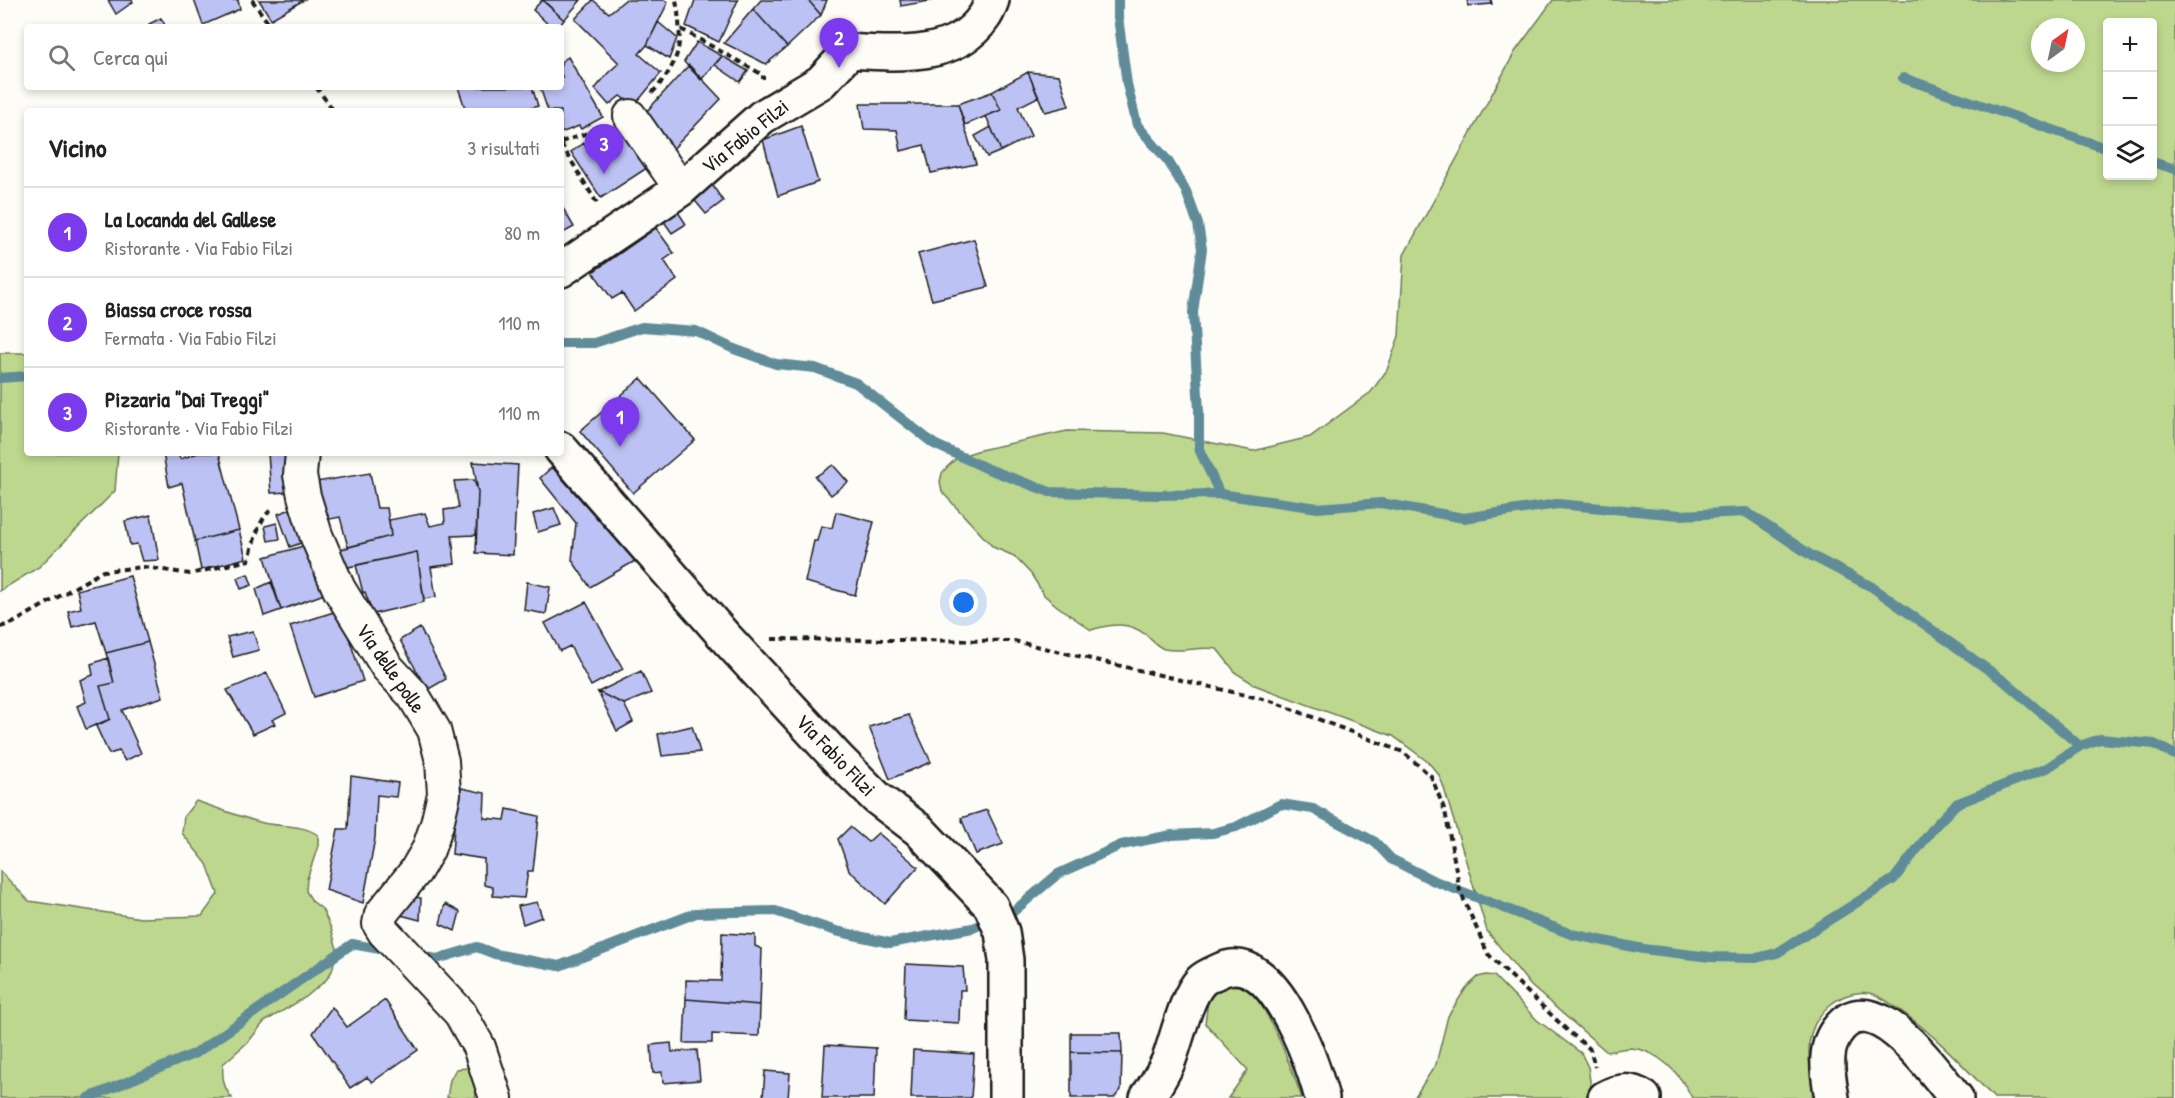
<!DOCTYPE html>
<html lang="it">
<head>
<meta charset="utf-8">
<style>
  :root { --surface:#fff; --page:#f2f2f2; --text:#222; --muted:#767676; --line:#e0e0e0; --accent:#7c3aed }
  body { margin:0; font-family:"Patrick Hand",sans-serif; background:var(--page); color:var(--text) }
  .controls { position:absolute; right:18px; top:18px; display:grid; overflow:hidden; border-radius:6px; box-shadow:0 3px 9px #0003 }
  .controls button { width:54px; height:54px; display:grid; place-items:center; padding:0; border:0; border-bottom:2px solid var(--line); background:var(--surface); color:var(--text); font:30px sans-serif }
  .compass { position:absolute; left:2031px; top:18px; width:54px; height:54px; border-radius:50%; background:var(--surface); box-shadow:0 3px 9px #0003; rotate:33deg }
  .you { position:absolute; left:964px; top:603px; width:21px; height:21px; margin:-15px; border:4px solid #fff; border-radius:50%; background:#1a73e8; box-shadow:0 0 0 9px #1a73e833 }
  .badge { display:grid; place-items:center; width:39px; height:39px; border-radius:50%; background:var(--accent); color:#fff; font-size:20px; font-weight:700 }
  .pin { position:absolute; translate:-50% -50px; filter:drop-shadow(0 2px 3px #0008) }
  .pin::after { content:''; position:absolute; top:32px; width:21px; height:18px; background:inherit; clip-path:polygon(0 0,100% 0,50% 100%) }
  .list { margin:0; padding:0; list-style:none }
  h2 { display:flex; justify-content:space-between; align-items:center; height:78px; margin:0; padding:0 24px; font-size:26px }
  h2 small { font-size:20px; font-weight:400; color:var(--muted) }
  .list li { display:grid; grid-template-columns:39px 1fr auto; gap:18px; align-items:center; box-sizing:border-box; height:90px; padding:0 24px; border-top:2px solid var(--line) }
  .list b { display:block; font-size:22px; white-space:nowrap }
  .list p { margin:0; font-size:20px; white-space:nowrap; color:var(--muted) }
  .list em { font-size:20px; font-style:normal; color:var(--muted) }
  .icon { flex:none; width:33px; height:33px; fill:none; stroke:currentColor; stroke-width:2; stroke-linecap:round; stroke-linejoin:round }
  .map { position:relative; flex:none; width:2175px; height:1098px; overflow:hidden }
  .search { position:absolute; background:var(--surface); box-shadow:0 3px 9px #0003; left:24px; top:24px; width:540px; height:66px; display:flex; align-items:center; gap:15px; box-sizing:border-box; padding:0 21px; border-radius:6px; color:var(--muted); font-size:22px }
  .panel { position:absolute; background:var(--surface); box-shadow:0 3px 9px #0003; left:24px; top:108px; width:540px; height:348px; border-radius:6px }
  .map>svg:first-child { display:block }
  .green { fill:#bdd78e; stroke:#6c7a55; stroke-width:1.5; fill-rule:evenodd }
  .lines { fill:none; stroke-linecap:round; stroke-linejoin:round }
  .stream { stroke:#5e8c98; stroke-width:10 }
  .building { fill:#bdc2f4; stroke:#1c1c1c; stroke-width:1.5 }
  .street-casing { stroke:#1c1c1c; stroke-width:36 }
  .secondary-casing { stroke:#1c1c1c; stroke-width:38 }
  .path { stroke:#1c1c1c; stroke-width:4; stroke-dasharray:6 4.5; stroke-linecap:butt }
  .street { stroke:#fdfcf7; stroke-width:32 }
  .secondary { stroke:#fdfcf7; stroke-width:33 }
  .labels { text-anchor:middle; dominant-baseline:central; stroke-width:4.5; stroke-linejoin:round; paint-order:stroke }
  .street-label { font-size:21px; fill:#1c1c1c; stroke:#fdfcf7 }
</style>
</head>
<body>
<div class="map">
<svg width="2175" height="1098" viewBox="0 0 2175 1098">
  <rect width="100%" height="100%" fill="#fdfcf7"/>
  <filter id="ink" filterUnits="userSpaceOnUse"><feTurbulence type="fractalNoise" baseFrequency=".0167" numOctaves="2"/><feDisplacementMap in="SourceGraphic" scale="12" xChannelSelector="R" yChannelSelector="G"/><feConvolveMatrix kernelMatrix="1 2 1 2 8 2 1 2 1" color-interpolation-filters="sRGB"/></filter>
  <g filter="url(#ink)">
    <!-- green -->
    <path class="green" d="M1553 0H2175V1098H1994C1964 1066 1933 1033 1897 1008 1890 1003 1881 997 1873 994 1858 990 1842 995 1830 1005 1799 1032 1810 1062 1814 1098H1692C1681 1074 1658 1050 1631 1048 1623 1048 1614 1051 1607 1052L1531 986 1487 931 1443 785 1439 775 1428 762 1393 736 1257 686 1236 673 1217 649C1199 646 1182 653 1164 649 1156 646 1152 640 1146 635 1129 621 1111 624 1091 630L1057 606 1044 595 1031 574 1014 556 993 547 942 492 940 482 942 473 947 467 958 457 980 450 1067 431 1163 433 1253 451 1310 437 1371 392 1387 370 1399 336 1404 255 1515 52ZM2152 22V176H2108V22ZM2040 27H2076V63H2040Z
      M0 353H27V453H118L115 491 39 567 0 591Z
      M196 801C218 808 240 817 263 823 282 827 302 824 318 835V846L307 879 306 891 312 901 322 909 331 928 337 949 332 971 326 980 306 997 264 1022 249 1041 223 1064C222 1077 223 1087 232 1098H0V871L29 901 141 918 202 916 218 894 207 864 182 833 184 816Z
      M1486 975 1494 976 1537 1020 1581 1053 1588 1067 1592 1094 1588 1098H1414L1436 1064 1448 1016 1466 988 1478 977Z
      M1219 981C1226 981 1236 980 1242 984 1268 1001 1291 1068 1302 1098H1228L1248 1070 1205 1023 1209 994Z
      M467 1068C479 1077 479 1084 475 1098H447L450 1080 456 1069Z"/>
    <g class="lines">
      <!-- stream -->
      <path class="stream" d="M1118 0V17L1127 84 1137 125 1168 161 1186 191 1198 224 1202 249 1193 312 1199 411V449L1220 494
        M1903 78 2108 149
        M2152 162 2175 169
        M561 343H594L642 327 696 331 734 349 776 364 815 368 856 383 934 444 988 469 1050 492 1159 495 1220 494 1318 508 1381 503 1464 518 1557 504 1680 515 1746 512 1812 556 1872 587 2004 681 2080 746
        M0 378 27 376
        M418 956 437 959 477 947 495 954 559 966 696 913 775 911 836 931 890 943 973 928 1014 911 1058 874 1121 845 1172 835 1213 833 1236 827 1281 804 1313 809 1375 842 1391 859 1432 880 1571 934 1643 949 1710 957 1756 958 1777 953 1894 879 1935 826 1956 804 2047 768 2080 746 2100 739 2154 744 2175 755
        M88 1098 196 1053 352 944 391 951"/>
    </g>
    <!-- building -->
    <path class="building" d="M108 0H132L133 2 116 14Z
      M194 0H238L240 9 203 25Z
      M259 0H304L271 19Z
      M542 0 564 20 558 27H551L533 10Z
      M543 0H581L564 20Z
      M593 0 609 13 625 0H664L668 2 647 45 639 54 661 73 634 106 620 96 609 105 595 89 608 73 619 63 575 19Z
      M695 0H738L719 42 686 26Z
      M761 0H808L821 15 787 47 753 9Z
      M808 0H827L821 15Z
      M900 0H935L901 6Z
      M1467 0H1491L1492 4 1468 6Z
      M753 9 787 47 766 64 724 43Z
      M161 18 166 27H151L149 24Z
      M658 22 677 38 669 59 647 45Z
      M697 42 722 56 701 80 684 62Z
      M722 56 748 71 740 82 715 65Z
      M568 57 603 117 581 129 579 126 561 133V111H548L540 87H561V79L563 78 561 74V62Z
      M689 65 721 99 663 159 642 128 648 115 647 111Z
      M1028 72 1059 75 1069 106 1045 112Z
      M1028 72 1038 97 1018 107 1031 136 1001 151 986 116 1001 110 992 92Z
      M458 87H532L538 106 522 111H466Z
      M992 92 1001 110 965 125 958 104Z
      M860 104H958L976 164 931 173 924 145 901 151 897 130 864 129Z
      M801 126 818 182 778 196 763 140Z
      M991 127 1001 151 987 157 975 136Z
      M627 128 653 164 601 198 571 152 584 143 588 152Z
      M711 183 723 201 706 214 691 196Z
      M672 203 686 224 672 233 658 213Z
      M561 205 574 227 561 234Z
      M656 228 674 253 664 260 677 280 634 311 622 293 612 299 593 272Z
      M974 239 988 287 932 300 918 254Z
      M641 378 695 440 633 493 580 431Z
      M163 453H178L180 459 198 453H219L239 530 195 541 182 483 169 487Z
      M268 453H287L289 492 271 493Z
      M473 462 518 465 513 555 476 553 478 492Z
      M833 465 848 482 831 495 815 477Z
      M552 467 635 561 590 587 572 560 576 523 540 478Z
      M370 473 377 508H387L391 536 348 547 340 517 320 521 310 483Z
      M474 480 478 492 476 535 452 536 455 564 431 567 436 597 424 599 417 552 344 568 338 550 391 536 389 520 425 513 430 526 445 523 444 510 459 508 454 481Z
      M296 507 309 540 290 547 278 514Z
      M554 508 561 525 538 532 533 514Z
      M836 512 874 522 855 595 805 582 814 541H817L821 526 832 528Z
      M151 515 159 560 142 561 137 544 130 545 125 521Z
      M277 523 280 539 268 541 265 526Z
      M239 530 246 558 201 570 195 541Z
      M307 545 324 594 281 610 265 557Z
      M417 552 424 602 373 614 365 592 363 593 356 565Z
      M248 574 252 585 241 589 237 578Z
      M130 576 148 642 106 653 96 621 72 627 68 611 81 608 77 590Z
      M271 582 281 610 264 616 256 589Z
      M527 582 550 587 546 614 524 610Z
      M586 602 623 669 591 686 570 646 560 651 545 623Z
      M340 610 363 681 314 697 290 626Z
      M420 628 446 679 427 690 400 640Z
      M253 631 259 650 233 657 227 637Z
      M148 642 163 697 122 710 141 753 125 761 119 751 109 754 96 726 110 719 100 686 114 683 106 653Z
      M108 658 114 683 100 686 110 719 86 729 77 706 86 702 80 680 93 675 91 664Z
      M641 671 651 693 624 704 598 692Z
      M267 673 286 713 272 720 275 724 253 734 227 690Z
      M598 692 624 704 633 722 617 731Z
      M909 715 931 762 890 779 869 727Z
      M692 726 700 752 662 756 658 734Z
      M351 776 398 783 396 797 377 795 375 838 363 903 326 890 338 829H348Z
      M457 787 485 793 484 818 505 820 507 809 539 816 533 871H528L524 898 493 896V887L484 885V859L452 854Z
      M987 810 1003 844 976 854 961 818Z
      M850 827 868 842 878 833 918 867 885 904 849 870 838 839Z
      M410 896 421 898 420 920 397 914Z
      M537 902 542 917 523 924 518 906Z
      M445 904 460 912 455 931 440 924Z
      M722 933 755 935V946L762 949 760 1005 686 999V980L721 981Z
      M906 964 963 967 965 990H960L959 1023 904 1020Z
      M686 999 760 1005 759 1036 712 1034V1043H684Z
      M385 1000 418 1050 372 1082 367 1077 350 1088 313 1033 332 1007 347 1027Z
      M1071 1033H1121L1122 1053 1071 1052Z
      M671 1043 672 1052 697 1050 700 1080 663 1083 662 1072 653 1073 651 1045Z
      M825 1045 876 1048 874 1098H822Z
      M913 1050 974 1054 971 1098H911Z
      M1071 1052 1122 1053 1121 1090 1114 1098H1071Z
      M765 1071 790 1073 788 1098H763Z"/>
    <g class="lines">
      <defs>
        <path id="street" d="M630 116 681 189
          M302 453 300 475 304 496 316 535 339 589 387 667 413 695 434 730 442 761 444 794 437 824 428 850 415 872 381 914 379 924 384 932 460 1013 479 1047 496 1098"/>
        <path id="secondary" d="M561 270 681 189 762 117 821 82 850 51C894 54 955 60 984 17 988 12 990 5 992 0
          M561 449 726 638 838 759 877 798 919 830 991 906 1002 932 1006 960V1098
          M1147 1098C1155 1086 1162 1075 1168 1062 1177 1040 1185 998 1201 981 1206 976 1215 973 1221 970 1274 947 1312 1062 1322 1098
          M1605 1098C1619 1090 1630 1089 1644 1098
          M1832 1098C1828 1074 1822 1047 1840 1027 1876 986 1935 1073 1956 1098"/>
      </defs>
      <!-- street casing -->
      <use href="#street" class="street-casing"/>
      <!-- secondary casing -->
      <use href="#secondary" class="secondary-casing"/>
      <!-- path -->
      <path class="path" d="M252 0 271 27
        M681 29 763 75V79
        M316 87 334 111
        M652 93C682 61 683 41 676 0
        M561 142 600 129
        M561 144 598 205
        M0 627 13 623 103 571 144 567 190 574 249 560C253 545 259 516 273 509
        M772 639 1014 641 1271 701 1403 752 1431 776 1445 811 1460 891 1488 954 1569 1032 1590 1049 1595 1067"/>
      <!-- street -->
      <use href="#street" class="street"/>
      <!-- secondary -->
      <use href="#secondary" class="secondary"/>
    </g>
  </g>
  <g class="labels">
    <!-- street labels -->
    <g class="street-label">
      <text transform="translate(745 136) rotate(-39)">Via Fabio Filzi</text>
      <text transform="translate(391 668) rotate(55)">Via delle polle</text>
      <text transform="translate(836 755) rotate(46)">Via Fabio Filzi</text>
    </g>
  </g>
</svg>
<div class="controls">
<button>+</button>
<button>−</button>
<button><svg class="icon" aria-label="layers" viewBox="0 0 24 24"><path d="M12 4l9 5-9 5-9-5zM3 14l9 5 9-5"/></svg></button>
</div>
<svg class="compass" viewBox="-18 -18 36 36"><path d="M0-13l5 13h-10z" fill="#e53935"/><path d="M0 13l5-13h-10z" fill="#767676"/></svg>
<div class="you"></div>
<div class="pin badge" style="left:620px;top:447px">1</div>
<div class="pin badge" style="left:839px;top:68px">2</div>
<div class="pin badge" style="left:604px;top:174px">3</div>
<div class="search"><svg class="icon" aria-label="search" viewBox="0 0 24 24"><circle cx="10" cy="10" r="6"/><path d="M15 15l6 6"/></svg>Cerca qui</div>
<section class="panel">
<h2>Vicino<small>3 risultati</small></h2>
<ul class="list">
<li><span class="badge">1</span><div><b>La Locanda del Gallese</b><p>Ristorante · Via Fabio Filzi</p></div><em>80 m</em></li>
<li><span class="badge">2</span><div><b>Biassa croce rossa</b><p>Fermata · Via Fabio Filzi</p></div><em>110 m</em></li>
<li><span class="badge">3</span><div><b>Pizzaria &quot;Dai Treggi&quot;</b><p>Ristorante · Via Fabio Filzi</p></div><em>110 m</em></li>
</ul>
</section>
</div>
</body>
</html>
